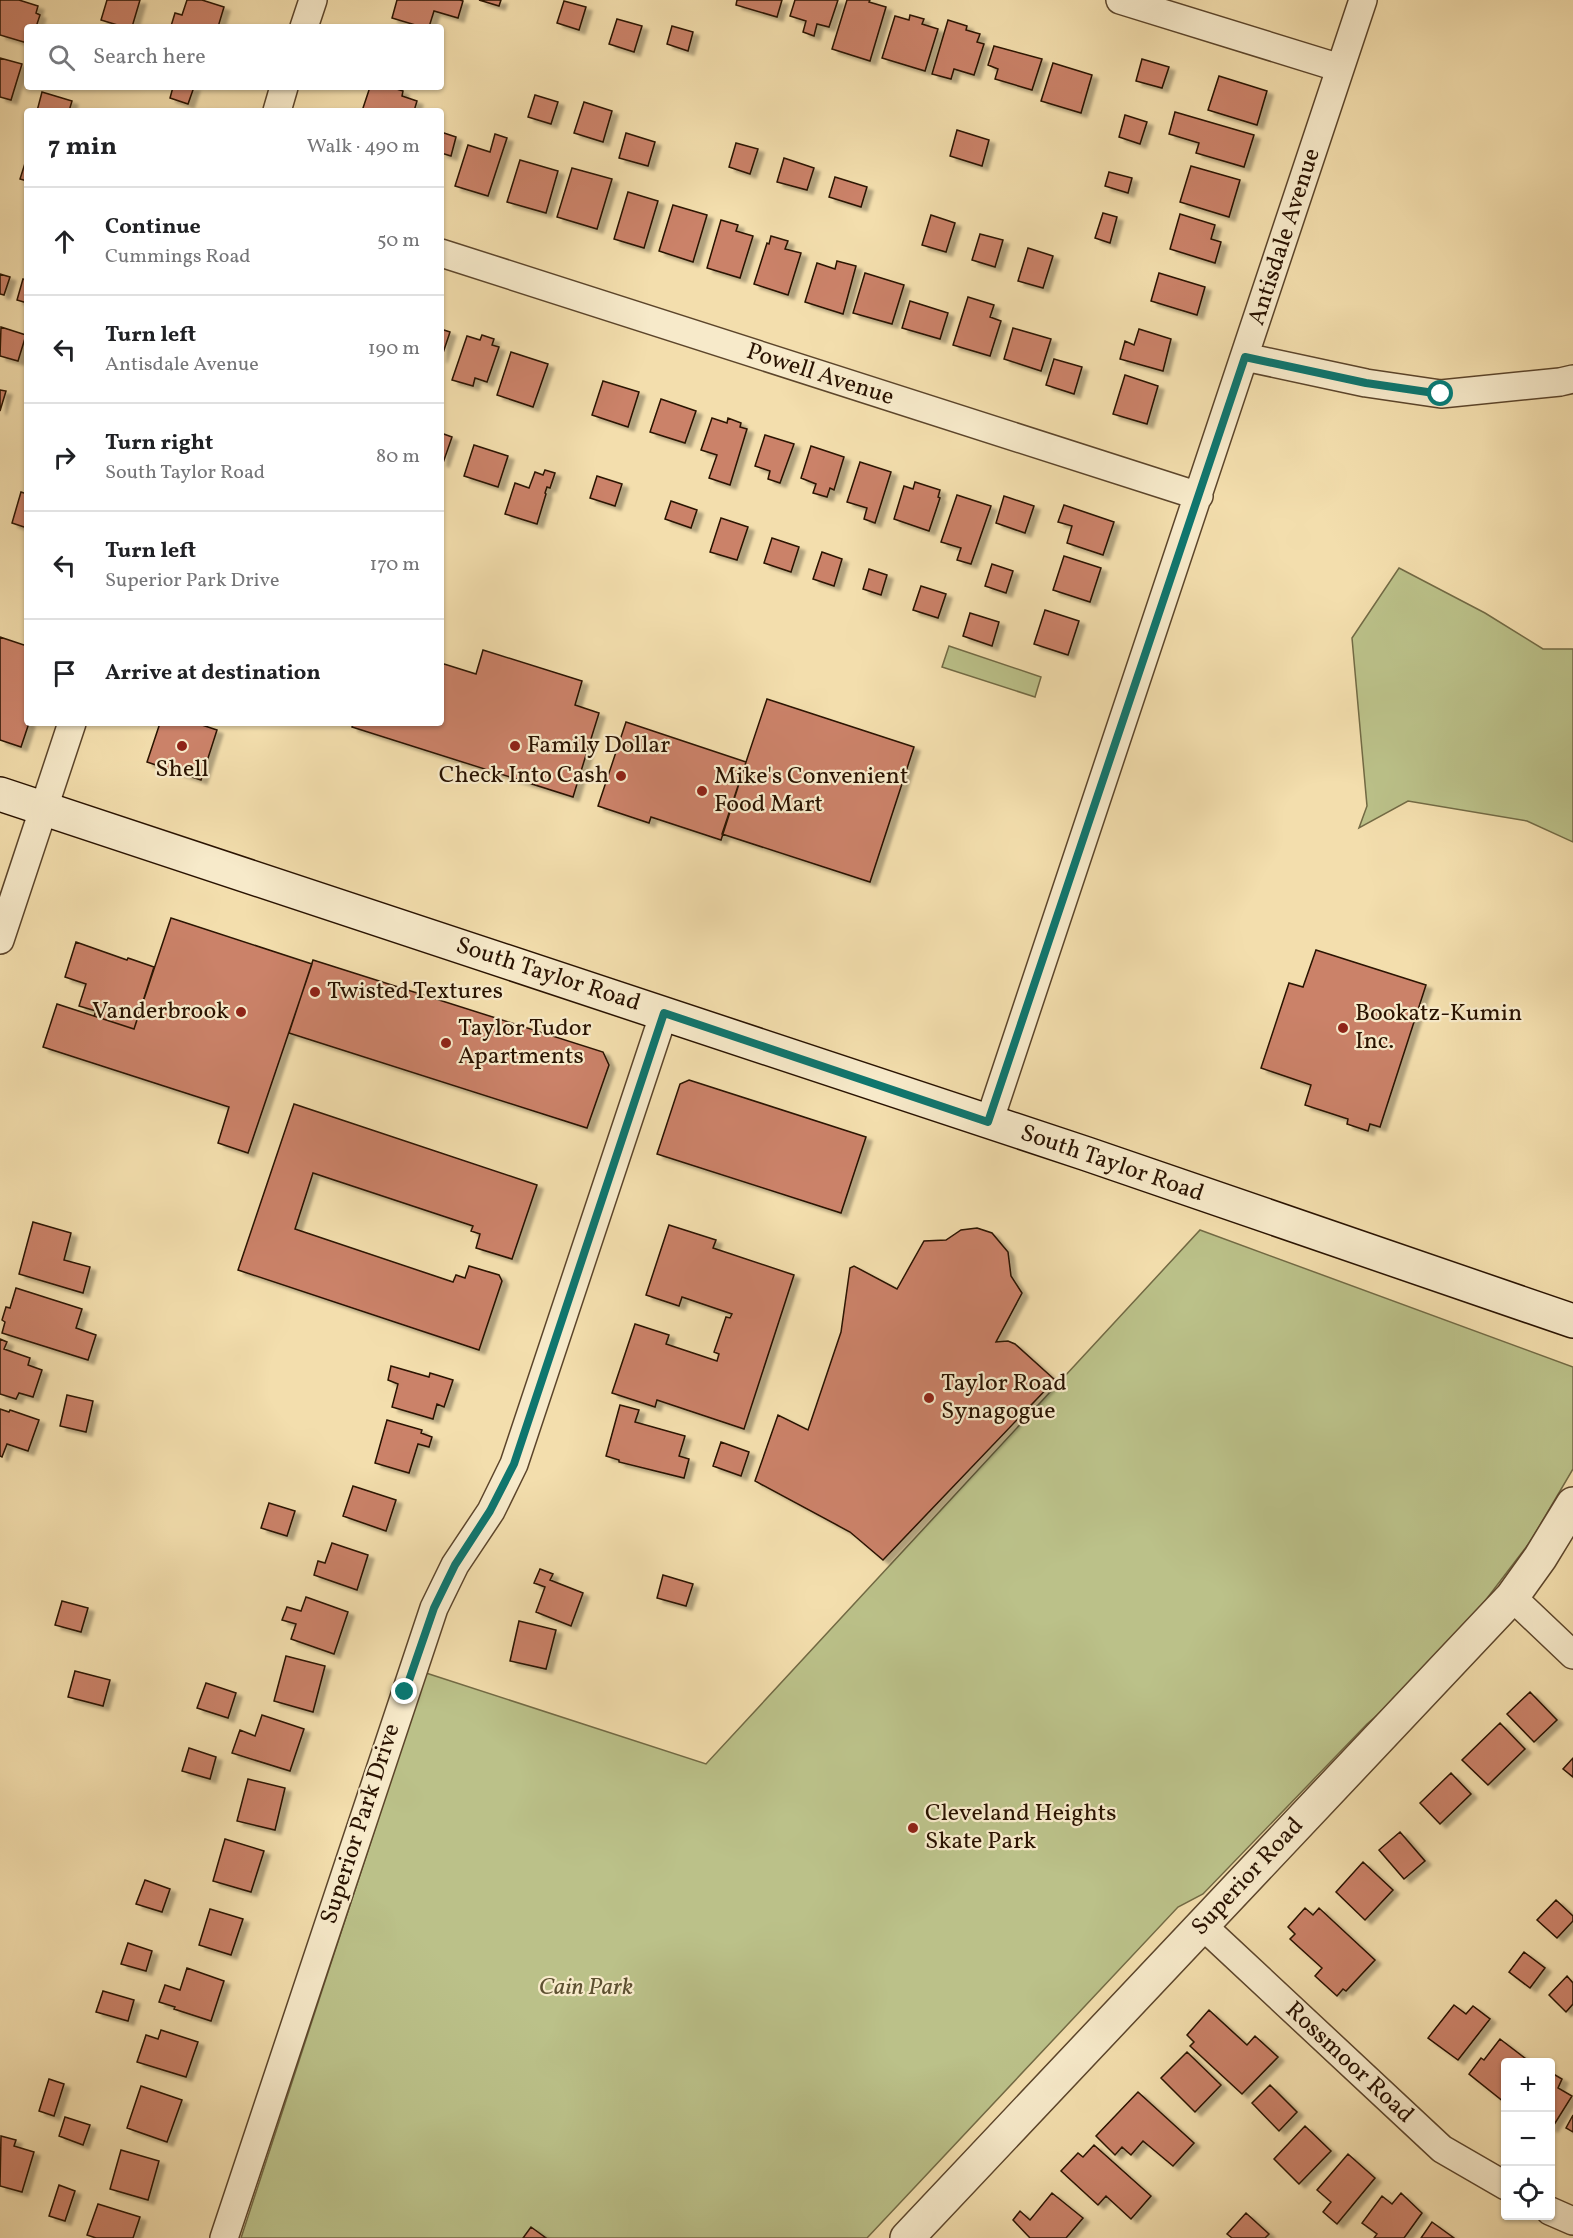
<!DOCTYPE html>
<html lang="en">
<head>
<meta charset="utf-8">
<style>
  :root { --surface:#fff; --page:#f6f6f6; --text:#202124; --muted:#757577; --line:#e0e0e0 }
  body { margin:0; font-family:Vollkorn,serif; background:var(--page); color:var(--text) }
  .controls { position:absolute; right:18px; bottom:18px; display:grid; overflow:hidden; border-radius:6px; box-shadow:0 2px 4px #0004 }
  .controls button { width:54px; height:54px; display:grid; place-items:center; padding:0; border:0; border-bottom:2px solid var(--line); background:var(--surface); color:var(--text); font:30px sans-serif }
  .stop { position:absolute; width:18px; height:18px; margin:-14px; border:4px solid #0f766e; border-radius:50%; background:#fff }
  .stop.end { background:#0f766e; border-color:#fff; box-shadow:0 2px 6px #0008 }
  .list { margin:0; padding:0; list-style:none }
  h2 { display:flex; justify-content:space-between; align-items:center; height:78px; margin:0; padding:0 24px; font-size:26px }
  h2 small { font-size:20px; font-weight:400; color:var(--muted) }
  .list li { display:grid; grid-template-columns:39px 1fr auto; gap:18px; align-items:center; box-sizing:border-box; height:108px; padding:0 24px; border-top:2px solid var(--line) }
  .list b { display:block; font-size:22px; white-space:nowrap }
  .list p { margin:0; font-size:20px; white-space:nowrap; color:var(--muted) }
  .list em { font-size:20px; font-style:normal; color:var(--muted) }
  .icon { flex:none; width:33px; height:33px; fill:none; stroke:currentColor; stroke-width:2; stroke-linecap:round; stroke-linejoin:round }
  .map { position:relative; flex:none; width:1573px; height:2238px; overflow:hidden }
  .search { position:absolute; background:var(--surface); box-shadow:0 2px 4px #0004; left:24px; top:24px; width:420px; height:66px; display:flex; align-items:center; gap:15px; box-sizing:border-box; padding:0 21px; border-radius:6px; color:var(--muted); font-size:22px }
  .panel { position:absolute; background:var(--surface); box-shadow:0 2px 4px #0004; left:24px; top:108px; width:420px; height:618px; border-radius:6px }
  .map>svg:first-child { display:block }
  .green { fill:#bbc189; stroke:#726a44; stroke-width:1.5 }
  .building { fill:#cb8269; stroke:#291200; stroke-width:1.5; filter:url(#shadow) }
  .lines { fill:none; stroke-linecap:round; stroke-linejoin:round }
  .minor-casing { stroke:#5c452b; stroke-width:30 }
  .tertiary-casing { stroke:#5c452b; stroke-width:36 }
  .secondary-casing { stroke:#291200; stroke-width:36 }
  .minor { stroke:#f7eaca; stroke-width:27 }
  .tertiary { stroke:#f7eaca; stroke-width:33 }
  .secondary { stroke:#f7eaca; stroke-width:33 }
  .route { stroke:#0f766e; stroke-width:8 }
  .poi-dot { fill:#8f2418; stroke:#f7eaca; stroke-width:2 }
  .labels { text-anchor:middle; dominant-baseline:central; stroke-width:4.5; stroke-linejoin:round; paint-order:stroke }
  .street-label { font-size:24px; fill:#291200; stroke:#f7eaca }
  .poi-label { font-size:24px; fill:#291200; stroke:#f7eaca; text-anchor:start }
  .park-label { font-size:24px; font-style:italic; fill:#5c4f30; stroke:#f7eaca }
</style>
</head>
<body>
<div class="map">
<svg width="1573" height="2238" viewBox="0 0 1573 2238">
  <defs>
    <filter id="shadow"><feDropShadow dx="6" dy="4" stdDeviation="1.5" flood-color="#0004"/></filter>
  </defs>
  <rect width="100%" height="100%" fill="#f3dead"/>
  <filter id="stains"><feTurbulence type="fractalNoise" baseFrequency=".00333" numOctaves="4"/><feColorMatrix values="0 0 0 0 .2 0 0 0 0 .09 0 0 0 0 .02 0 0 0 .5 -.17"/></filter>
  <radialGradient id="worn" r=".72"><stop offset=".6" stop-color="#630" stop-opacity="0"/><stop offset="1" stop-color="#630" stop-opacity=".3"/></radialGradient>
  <!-- green -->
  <path class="green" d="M1399 568 1485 613 1543 649H1573V842L1527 821 1408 801 1359 828 1367 806 1352 638Z
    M949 646 1041 677 1035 697 942 667Z
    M1200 1230 1573 1367V1469L1530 1542 1472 1618 1398 1697 1367 1724 1203 1894 1178 1907 867 2238H241L426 1673 706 1764Z"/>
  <!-- building -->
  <path class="building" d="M0 0H19L38 6 36 13 40 15 36 27H27V43L0 35Z
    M107 0H140L132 27H124L101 20Z
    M187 0H202L224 7 218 27 171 26 175 13 182 15Z
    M397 0H460L463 1 458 18 434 11 429 27H422L392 18Z
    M479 0H501L499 6Z
    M737 0H782L777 17 736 5Z
    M795 0H838L829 27 817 24 814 36 803 32 806 21 790 16Z
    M847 0H870L869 2 886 7 870 61 832 49Z
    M564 1 586 7 579 30 557 23Z
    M910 15 924 19 922 24 938 29 925 71 882 58 895 16 909 20Z
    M617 19 642 26 634 52 609 44Z
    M948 20 967 26 966 30 980 34 977 42 984 44 974 75 954 69 951 79 932 74Z
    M672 26 693 32 688 51 667 44Z
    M994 46 1042 59 1032 90 995 79 998 69 988 65Z
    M0 58 22 64 11 100 0 97Z
    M1142 59 1169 67 1162 88 1136 81Z
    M1053 63 1092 75 1081 113 1041 101Z
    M1219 76 1267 91 1257 125 1208 110Z
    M173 87H194L188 104 170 98Z
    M370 87H390L403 91 402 96 417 101 414 111H362Z
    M42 92 72 101 69 111H37Z
    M535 95 558 102 551 124 528 117Z
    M584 102 612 111 603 142 574 133Z
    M1175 112 1254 135 1244 167 1196 153 1199 143 1169 134Z
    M1125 115 1147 122 1140 144 1119 137Z
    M957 130 989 140 982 166 950 156Z
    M441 132 456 137 451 156 441 153Z
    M626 133 655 142 648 166 619 158Z
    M495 134 507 138 488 196 455 186 468 145 490 152Z
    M736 143 758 149 750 174 729 167Z
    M27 157V181L20 179Z
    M784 158 814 168 807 190 777 182Z
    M520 160 558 171 546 213 507 202Z
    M1191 166 1240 180 1229 217 1180 202Z
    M572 168 612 179 597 229 557 217Z
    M1109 172 1132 178 1128 193 1105 186Z
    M835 177 867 187 861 207 829 197Z
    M628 192 658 201 644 248 614 239Z
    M673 205 707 215 693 262 659 251Z
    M1103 213 1117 217 1110 243 1095 238Z
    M1180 214 1215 225 1211 239 1221 242 1215 263 1170 249Z
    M931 215 955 223 946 252 922 245Z
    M721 220 738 225 736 231 753 236 740 278 707 268Z
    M980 234 1003 240 995 267 972 260Z
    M771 236 788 241 785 249 801 253 788 295 754 284 767 243 769 244Z
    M1028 248 1053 256 1043 288 1018 281Z
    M837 261 856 266 843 314 805 302 817 263 835 269Z
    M865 273 904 285 892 324 853 313Z
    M1159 273 1205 287 1197 315 1151 301Z
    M0 274 10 277 4 295 0 294Z
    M23 279 27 280V303L17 300Z
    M968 297 994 305 990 317 1001 321 990 356 953 345Z
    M910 301 948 313 940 339 902 328Z
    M1 327 26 335 18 361 0 356Z
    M1013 328 1051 339 1041 371 1004 359Z
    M441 329 450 332 441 359Z
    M1139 329 1171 339 1163 371 1120 359 1125 341 1134 345Z
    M482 335 494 339 492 345 499 347 487 382 475 378 473 386 452 380 467 336 480 340Z
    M511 352 548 364 533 407 497 395Z
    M1054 359 1082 367 1074 394 1046 385Z
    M1125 375 1158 386 1147 424 1113 414Z
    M603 381 639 392 628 427 592 415Z
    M0 390 6 391 0 411Z
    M661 399 696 411 685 443 650 432Z
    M712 418 727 423 728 418 741 423 740 427 747 429 730 485 709 478 717 455 701 450Z
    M441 433 452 437 443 463 441 462Z
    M765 435 794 444 780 483 768 479 770 471 755 466Z
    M474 445 508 456 498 487 464 476Z
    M811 446 844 457 834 490 830 488 827 497 813 493 816 484 801 478Z
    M860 462 891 472 875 523 864 519 867 508 847 502Z
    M545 470 555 473 550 488 547 487 545 493 546 494 537 524 505 514 515 483 529 488 535 472 543 475Z
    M597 476 622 484 615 506 590 498Z
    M915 482 940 490 938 497 940 498 929 531 894 519 904 486 913 489Z
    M21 492 27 494V528L12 523Z
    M957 495 991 506 971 564 957 560 961 548 941 542Z
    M1004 496 1034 506 1025 533 996 523Z
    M671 501 697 510 691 528 665 519Z
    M1064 505 1114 522 1103 555 1067 543 1072 526 1058 522Z
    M721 518 748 527 737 560 710 552Z
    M772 538 799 547 791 572 764 563Z
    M822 552 842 559 834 586 813 579Z
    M1064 556 1101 568 1090 602 1053 590Z
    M992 564 1013 571 1006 593 985 586Z
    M869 569 887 575 881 595 863 589Z
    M921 586 946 594 938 618 913 610Z
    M1045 610 1079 621 1068 655 1034 644Z
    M970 613 999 622 992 646 963 636Z
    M0 637 27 646V723H29L21 747 0 740Z
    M483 650 582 681 575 705 599 713 573 797 352 727 353 723H441V663L476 674Z
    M767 699 914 747 870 882 722 834Z
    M626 722 746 762 721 840 651 817 649 823 598 806Z
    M160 723H196L217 730 201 780 147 762Z
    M171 918 312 964 248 1153 218 1143 229 1107 43 1047 57 1004 134 1029Z
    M76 942 127 960 128 958 154 967 134 1029 94 1016 96 1011 79 1006 86 984 65 977Z
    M1316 950 1426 985 1380 1127 1370 1124 1368 1131 1347 1124 1348 1119 1305 1105 1311 1085 1261 1068 1289 983 1303 987Z
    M313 960 603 1052 609 1065 587 1128 289 1033Z
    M689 1080 866 1137 841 1213 657 1154 680 1084Z
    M294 1104 537 1185 512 1259 476 1248 480 1234 471 1231 473 1226 313 1173 295 1229 453 1282 456 1275 465 1278 469 1266 499 1275 502 1281 479 1350 238 1270Z
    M33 1222 71 1233 64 1260 90 1267 83 1293 19 1274Z
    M669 1225 716 1240 713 1248 794 1275 744 1429 657 1400 655 1407 612 1393 635 1324 669 1335 666 1344 717 1361 719 1354 714 1352 726 1317 730 1318 732 1314 682 1297 679 1306 646 1295Z
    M977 1228 992 1233 1008 1252 1011 1276 1022 1293 996 1342 1008 1341 1015 1344 1055 1380 883 1560 850 1532 755 1481 778 1415 808 1430 841 1332 850 1268 854 1266 897 1289 924 1241 946 1240 961 1230Z
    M16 1288 82 1309 76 1328 96 1335 88 1360 2 1333 5 1322 2 1320 6 1307 10 1308Z
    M0 1339 7 1342 4 1349 30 1358 28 1365 42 1370 33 1397 19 1393 16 1399 0 1394Z
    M391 1366 429 1377 430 1373 453 1380 444 1407 437 1404 433 1419 392 1407 398 1384 388 1380Z
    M67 1395 93 1401 86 1432 60 1426Z
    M620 1405 639 1410 635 1422 685 1436 679 1456 689 1459 684 1478 619 1462V1460L606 1456Z
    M0 1409 9 1412 10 1410 39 1420 28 1451 7 1444 2 1457 0 1456Z
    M387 1420 422 1430 421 1433 432 1437 429 1447 418 1444 409 1473 375 1463Z
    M721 1442 749 1452 741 1476 713 1466Z
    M353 1486 396 1500 386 1531 343 1516Z
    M269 1503 295 1511 287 1536 261 1528Z
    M332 1543 368 1555 357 1590 314 1575 318 1561 325 1563Z
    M540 1569 553 1574 550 1580 583 1593 571 1626 536 1612 545 1587 534 1583Z
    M663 1575 693 1584 686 1606 657 1598Z
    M306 1597 348 1612 334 1654 291 1639 296 1624 282 1620 287 1607 301 1611Z
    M62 1601 88 1608 81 1632 55 1625Z
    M519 1621 556 1630 546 1669 510 1661Z
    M286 1656 325 1666 313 1712 274 1701Z
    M75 1671 110 1680 103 1706 68 1697Z
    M206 1683 236 1693 228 1718 197 1708Z
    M1530 1692 1557 1720 1534 1742 1507 1714Z
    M262 1715 304 1729 290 1771 232 1753 240 1730 255 1736Z
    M1500 1723 1525 1749 1488 1785 1462 1760Z
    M189 1748 216 1757 210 1779 182 1771Z
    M1573 1758V1777L1563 1769Z
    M1451 1773 1471 1794 1440 1824 1420 1803Z
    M248 1779 285 1788 275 1830 237 1821Z
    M1400 1832 1425 1861 1404 1879 1379 1850Z
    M225 1839 264 1851 251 1892 213 1881Z
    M1363 1862 1393 1890 1365 1920 1336 1892Z
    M145 1880 170 1889 162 1912 136 1904Z
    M1556 1900 1573 1916V1921L1557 1938 1537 1920Z
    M1305 1908 1313 1915 1319 1908 1375 1960 1346 1991 1343 1989 1337 1996 1315 1976 1322 1968 1290 1939 1295 1934 1288 1927Z
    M210 1909 243 1919 231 1955 199 1945Z
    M128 1943 152 1951 146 1971 121 1964Z
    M1524 1952 1545 1968 1530 1988 1509 1972Z
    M187 1968 224 1981 211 2021 174 2009 175 2007 159 2002 165 1985 180 1990Z
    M1567 1976 1573 1983V2004L1566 2012 1549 1995Z
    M103 1991 134 2000 128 2021 96 2012Z
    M1454 2005 1466 2014 1473 2006 1490 2019 1458 2060 1428 2038Z
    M1209 2010 1247 2045 1255 2036 1278 2057 1242 2094 1190 2046 1194 2042 1187 2035Z
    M161 2030 198 2042 186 2077 137 2062 146 2035 158 2039Z
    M1500 2039 1526 2059 1524 2062H1506V2100L1504 2102 1469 2074 1481 2058 1484 2060Z
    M1187 2052 1221 2085 1195 2112 1161 2078Z
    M1550 2072 1562 2079 1558 2088 1572 2096 1552 2128 1550 2127Z
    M49 2079 64 2084 54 2116 39 2111Z
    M1270 2085 1297 2112 1279 2131 1252 2103Z
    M141 2086 182 2100 167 2142 127 2128Z
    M1138 2092 1194 2143 1173 2166 1143 2141 1131 2155 1122 2147 1115 2155 1096 2136Z
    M1573 2115V2132L1566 2128Z
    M65 2117 90 2125 83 2145 59 2136Z
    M1305 2126 1331 2151 1299 2184 1274 2159Z
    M1 2136 16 2140 14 2146 34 2152 22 2192 0 2186Z
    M1094 2145 1151 2196 1131 2219 1106 2196 1098 2205 1061 2171 1078 2153 1083 2157Z
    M121 2150 159 2161 148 2200 110 2189Z
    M1348 2154 1375 2178 1337 2224 1323 2212 1331 2202 1317 2190Z
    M59 2185 75 2191 65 2221 49 2216Z
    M1052 2193 1083 2218 1066 2238H1030L1013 2220 1020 2211 1030 2220Z
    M1401 2193 1422 2213 1404 2238H1374L1377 2234 1362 2223 1382 2196 1392 2204Z
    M98 2204 140 2217 133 2238H96L87 2235Z
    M1246 2213 1269 2234 1265 2238H1232L1227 2234Z
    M1432 2222 1454 2238H1421Z
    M531 2227 546 2238H523Z"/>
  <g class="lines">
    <defs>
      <path id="minor" d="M1120 0 1340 68
        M304 27 313 0
        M277 111 284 87
        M441 253 1199 496
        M1245 357 1366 383 1441 394 1560 382 1573 379
        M0 940 72 723
        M989 1122 1363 0
        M1512 1597 1573 1655
        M1202 1925 1442 2149 1506 2186
        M1550 2211 1573 2221
        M224 2238 434 1608 455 1565 491 1511 514 1464 664 1013"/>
      <path id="tertiary" d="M907 2238 1512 1597 1540 1558 1573 1504"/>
      <path id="secondary" d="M0 794 1087 1154 1573 1321"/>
    </defs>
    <!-- minor casing -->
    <use href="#minor" class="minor-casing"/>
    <!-- tertiary casing -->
    <use href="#tertiary" class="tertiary-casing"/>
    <!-- secondary casing -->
    <use href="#secondary" class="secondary-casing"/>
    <!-- minor -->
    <use href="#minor" class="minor"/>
    <!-- tertiary -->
    <use href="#tertiary" class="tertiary"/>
    <!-- secondary -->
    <use href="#secondary" class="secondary"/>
  </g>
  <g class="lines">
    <!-- route -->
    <path class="route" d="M405 1692 434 1608 455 1565 490 1511 514 1464 664 1013 988 1122 1245 357 1366 383 1441 394"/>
  </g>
  <!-- markers -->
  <g class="poi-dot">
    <circle cx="182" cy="746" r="6"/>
    <circle cx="515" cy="746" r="6"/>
    <circle cx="621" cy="776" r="6"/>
    <circle cx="702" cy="791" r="6"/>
    <circle cx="315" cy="992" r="6"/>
    <circle cx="241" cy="1012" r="6"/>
    <circle cx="1343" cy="1028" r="6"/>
    <circle cx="446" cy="1043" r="6"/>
    <circle cx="929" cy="1398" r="6"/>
    <circle cx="913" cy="1828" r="6"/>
  </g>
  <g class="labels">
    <!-- street labels -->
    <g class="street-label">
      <text transform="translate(1285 237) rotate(-72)">Antisdale Avenue</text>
      <text transform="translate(820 375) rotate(18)">Powell Avenue</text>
      <text transform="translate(548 975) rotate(18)">South Taylor Road</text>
      <text transform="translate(1112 1164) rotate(19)">South Taylor Road</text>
      <text transform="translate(361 1824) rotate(-72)">Superior Park Drive</text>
      <text transform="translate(1248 1877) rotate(-47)">Superior Road</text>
      <text transform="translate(1349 2063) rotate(43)">Rossmoor Road</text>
    </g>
    <!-- poi labels -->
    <g class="poi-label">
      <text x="527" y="746">Family Dollar</text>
      <text x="182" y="770" text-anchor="middle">Shell</text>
      <text x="609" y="776" text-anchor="end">Check Into Cash</text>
      <text x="714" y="777">Mike's Convenient<tspan x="714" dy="28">Food Mart</tspan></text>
      <text x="327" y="992">Twisted Textures</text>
      <text x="229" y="1012" text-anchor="end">Vanderbrook</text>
      <text x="1355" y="1014">Bookatz-Kumin<tspan x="1355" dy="28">Inc.</tspan></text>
      <text x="458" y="1029">Taylor Tudor<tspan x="458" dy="28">Apartments</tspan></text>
      <text x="941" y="1384">Taylor Road<tspan x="941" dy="28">Synagogue</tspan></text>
      <text x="925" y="1814">Cleveland Heights<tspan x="925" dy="28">Skate Park</tspan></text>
    </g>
    <!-- park labels -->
    <g class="park-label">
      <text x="586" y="1988">Cain Park</text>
    </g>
  </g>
  <rect width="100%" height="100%" filter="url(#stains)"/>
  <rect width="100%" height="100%" fill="url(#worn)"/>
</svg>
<div class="controls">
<button>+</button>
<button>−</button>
<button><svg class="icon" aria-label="locate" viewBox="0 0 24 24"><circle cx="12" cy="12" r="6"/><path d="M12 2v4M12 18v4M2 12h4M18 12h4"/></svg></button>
</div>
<div class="stop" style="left:1441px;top:394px"></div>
<div class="stop end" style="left:405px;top:1692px"></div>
<div class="search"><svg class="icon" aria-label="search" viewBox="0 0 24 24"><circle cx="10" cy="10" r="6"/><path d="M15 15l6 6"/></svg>Search here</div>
<section class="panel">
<h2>7 min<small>Walk · 490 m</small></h2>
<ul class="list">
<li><svg class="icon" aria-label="ahead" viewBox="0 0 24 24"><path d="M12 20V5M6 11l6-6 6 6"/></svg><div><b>Continue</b><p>Cummings Road</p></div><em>50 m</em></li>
<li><svg class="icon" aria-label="left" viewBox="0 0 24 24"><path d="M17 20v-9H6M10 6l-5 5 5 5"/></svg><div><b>Turn left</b><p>Antisdale Avenue</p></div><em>190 m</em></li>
<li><svg class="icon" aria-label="right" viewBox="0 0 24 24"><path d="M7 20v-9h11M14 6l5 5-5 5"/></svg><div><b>Turn right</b><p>South Taylor Road</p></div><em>80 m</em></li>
<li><svg class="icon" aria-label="left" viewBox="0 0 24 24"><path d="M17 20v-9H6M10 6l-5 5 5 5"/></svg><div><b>Turn left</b><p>Superior Park Drive</p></div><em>170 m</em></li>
<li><svg class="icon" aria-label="arrive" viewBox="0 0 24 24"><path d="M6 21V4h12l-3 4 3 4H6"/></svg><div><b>Arrive at destination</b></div></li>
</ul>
</section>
</div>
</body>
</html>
